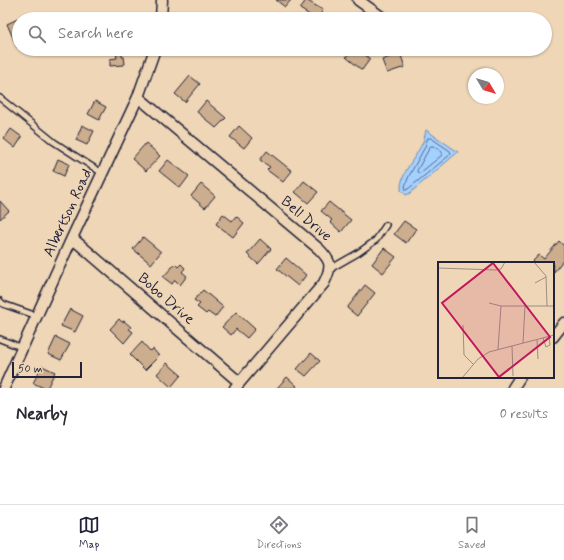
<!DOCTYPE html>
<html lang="en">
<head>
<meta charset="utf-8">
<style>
  :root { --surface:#fff; --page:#f7f7f7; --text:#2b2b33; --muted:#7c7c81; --line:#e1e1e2; --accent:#22223b }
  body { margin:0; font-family:Mynerve,sans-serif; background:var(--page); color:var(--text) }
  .compass { position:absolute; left:468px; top:68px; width:36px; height:36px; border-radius:50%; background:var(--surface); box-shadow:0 1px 3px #0004; rotate:128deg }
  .scale { position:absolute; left:12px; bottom:10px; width:70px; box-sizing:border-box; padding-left:4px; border:2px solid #22223b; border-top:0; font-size:11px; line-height:14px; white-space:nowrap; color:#22223b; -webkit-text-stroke:3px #eed6b6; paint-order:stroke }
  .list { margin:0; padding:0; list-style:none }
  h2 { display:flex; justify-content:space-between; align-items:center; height:52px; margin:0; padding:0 16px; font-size:17px }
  h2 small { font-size:13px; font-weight:400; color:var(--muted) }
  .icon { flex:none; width:22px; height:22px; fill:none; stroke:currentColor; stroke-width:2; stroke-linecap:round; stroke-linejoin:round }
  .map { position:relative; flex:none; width:564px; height:388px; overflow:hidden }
  .search { position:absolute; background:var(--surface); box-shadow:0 1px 3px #0004; left:12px; right:12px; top:12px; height:44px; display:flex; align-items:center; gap:10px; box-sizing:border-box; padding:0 14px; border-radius:22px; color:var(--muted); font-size:15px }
  .sheet { height:116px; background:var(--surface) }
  nav { display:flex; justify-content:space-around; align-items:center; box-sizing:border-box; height:56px; border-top:1px solid var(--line); background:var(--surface); font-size:11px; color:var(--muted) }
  nav a { display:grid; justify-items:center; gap:2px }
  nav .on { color:var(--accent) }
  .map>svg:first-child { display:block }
  .water { fill:#a4d1ff; stroke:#708bb1 }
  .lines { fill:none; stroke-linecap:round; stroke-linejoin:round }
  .shore { stroke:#566889; stroke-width:1 }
  .building { fill:#ccad8d; stroke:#22223b }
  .service-casing { stroke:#22223b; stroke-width:8 }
  .minor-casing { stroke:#22223b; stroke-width:13 }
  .service { stroke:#eed6b6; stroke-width:5 }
  .minor { stroke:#eed6b6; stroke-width:10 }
  .labels { text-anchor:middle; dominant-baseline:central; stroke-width:3; stroke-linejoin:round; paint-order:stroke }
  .street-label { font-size:15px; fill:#22223b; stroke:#eed6b6 }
  .inset-road { fill:none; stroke:#9c8e85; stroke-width:1 }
  .view { fill:#c2185b; fill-opacity:0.15; stroke:#c2185b; stroke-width:2 }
  .inset-edge { fill:none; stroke:#22223b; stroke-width:2 }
</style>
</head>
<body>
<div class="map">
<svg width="564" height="388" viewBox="0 0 564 388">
  <rect width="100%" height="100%" fill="#eed6b6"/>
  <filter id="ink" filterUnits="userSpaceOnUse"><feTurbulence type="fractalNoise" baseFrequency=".025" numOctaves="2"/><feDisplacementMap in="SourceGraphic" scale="8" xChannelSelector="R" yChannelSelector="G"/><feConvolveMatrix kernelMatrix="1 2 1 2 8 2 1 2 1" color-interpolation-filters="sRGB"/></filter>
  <g filter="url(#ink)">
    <!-- water -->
    <path class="water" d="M426 130 458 152 410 193 406 195 401 190C400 174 414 160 421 146 424 141 425 135 426 130Z"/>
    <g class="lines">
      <!-- shore -->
      <path class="shore" d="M428 138H431L450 151 451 154 408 189 406 190 405 186 409 176 425 147Z
        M431 146H433L442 152V155L420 173H418L417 171Z"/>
    </g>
    <!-- building -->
    <path class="building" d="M276 0H291L285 7Z
      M306 0 323 10 317 19H316L300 9Z
      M22 17 23 19H19V46L17 47 7 24Z
      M353 49H358L370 59 362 70 346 57Z
      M116 52H122V57H124L125 64H123V65L110 66V59L117 58Z
      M400 53 405 67 387 73 382 60Z
      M190 76 200 84 185 102 175 94Z
      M95 101 106 107 99 120 88 114Z
      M206 101 226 118 216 128 197 112Z
      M82 125 94 131 87 145 76 140Z
      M239 126 252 138 244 148 230 137Z
      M11 129 22 137 15 148 4 139Z
      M146 143 160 156 146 171 132 159Z
      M267 151 292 171 283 182 267 170 270 167 260 160Z
      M58 159 69 164 64 176 53 171Z
      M168 160 189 176 180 188 159 171Z
      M304 181 318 192 308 203 295 192Z
      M201 184 215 196 205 208 191 196Z
      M0 201 9 211 0 219Z
      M329 202 351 220 341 232 330 222 332 220 321 211Z
      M223 214 232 221 236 216 244 223 233 237 216 224Z
      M404 221 416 229 406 243 394 234Z
      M143 237 161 252 151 264 133 249Z
      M260 239 271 249 258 264 247 254Z
      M559 241 564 246V259L554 272 553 263H535L533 261 539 255 544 259Z
      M384 248 396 257 383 273 372 264Z
      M286 258 306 275 298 286 277 269Z
      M175 264 178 267 181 264 185 268 182 272 187 276 180 285 175 280 172 284 163 277Z
      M365 285 375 293 357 316 347 308Z
      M203 290 223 307 215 317 208 312 206 314 197 307 200 304 194 300Z
      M70 309 83 316 75 332 61 326Z
      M236 312 255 329 247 338 236 329 231 335 222 327Z
      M119 319 122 322 124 321 131 327 129 329 133 332 124 343 110 329Z
      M56 337 70 344 61 360 48 354Z
      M142 342 150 351 153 349 159 356 145 370 130 355Z
      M311 353 320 361 306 376 297 369Z
      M167 363 181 375 171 387 157 374Z
      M42 366 55 372 47 388H44L33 383Z
      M287 377 297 386 295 388H277Z"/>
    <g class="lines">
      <defs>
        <path id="service" d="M0 98 54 142 102 173
          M330 269 358 253 376 240 386 225
          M0 301 3 304 37 316
          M0 339 23 348"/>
        <path id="minor" d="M358 0 383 18
          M161 19 162 0
          M138 97 319 249C332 262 332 266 324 283L235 388
          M72 238 239 382
          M553 337 564 323
          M4 388 72 238 138 97 155 49
          M513 388 520 377"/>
      </defs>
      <!-- service casing -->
      <use href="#service" class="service-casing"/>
      <!-- minor casing -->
      <use href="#minor" class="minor-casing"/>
      <!-- service -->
      <use href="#service" class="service"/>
      <!-- minor -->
      <use href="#minor" class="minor"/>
    </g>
  </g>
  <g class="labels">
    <!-- street labels -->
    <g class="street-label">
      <text transform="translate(68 213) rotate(-65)">Albertson Road</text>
      <text transform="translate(306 219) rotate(40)">Bell Drive</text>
      <text transform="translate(166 299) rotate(41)">Bobo Drive</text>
    </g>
  </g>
  <!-- overview -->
  <g transform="translate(438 262)">
    <rect width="116" height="116" fill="#eed6b6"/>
    <path class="inset-road" d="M96 0 108 14 109 44M0 6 58 8 63 7 67 0M97 21 108 15M51 41 63 44M25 63 26 93 35 102M105 76 108 85 112 83 111 75M99 78 100 97M85 81 87 44M74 84 75 114M60 87 63 44H116M24 116 40 97 51 90 116 73"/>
    <path class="view" d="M55 1 112 75 61 115 4 41Z"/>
    <rect width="116" height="116" class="inset-edge"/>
  </g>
</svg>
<svg class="compass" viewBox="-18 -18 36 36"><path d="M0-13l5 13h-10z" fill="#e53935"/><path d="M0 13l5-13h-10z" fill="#7c7c81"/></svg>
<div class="scale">50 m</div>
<div class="search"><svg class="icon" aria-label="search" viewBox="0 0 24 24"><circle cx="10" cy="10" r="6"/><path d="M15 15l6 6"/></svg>Search here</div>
</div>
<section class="sheet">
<h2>Nearby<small>0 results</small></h2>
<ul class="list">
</ul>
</section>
<nav>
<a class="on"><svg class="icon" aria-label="map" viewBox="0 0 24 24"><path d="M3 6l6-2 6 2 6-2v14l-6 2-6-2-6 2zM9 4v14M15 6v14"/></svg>Map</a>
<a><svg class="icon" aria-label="directions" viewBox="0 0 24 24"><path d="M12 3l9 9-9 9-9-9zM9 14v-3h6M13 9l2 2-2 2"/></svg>Directions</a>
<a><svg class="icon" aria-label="saved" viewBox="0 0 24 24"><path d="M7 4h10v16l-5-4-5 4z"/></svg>Saved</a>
</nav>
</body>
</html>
